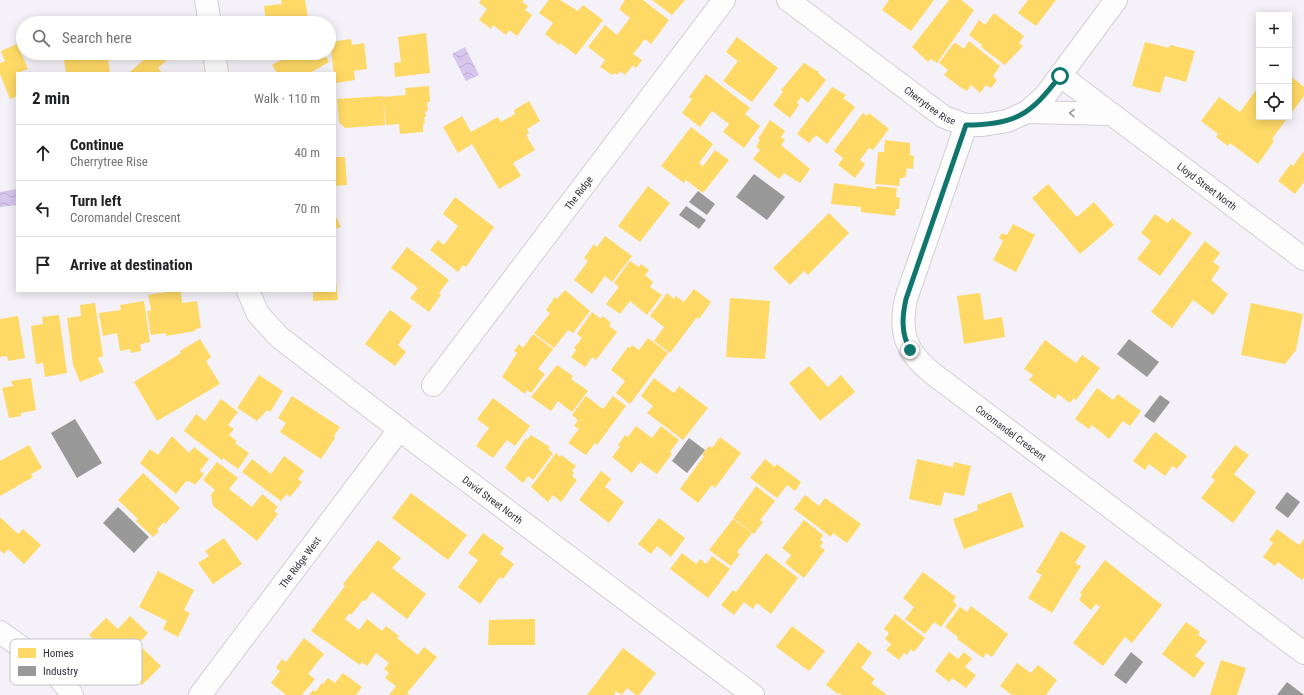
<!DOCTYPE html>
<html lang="en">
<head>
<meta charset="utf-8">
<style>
  :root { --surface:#fff; --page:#f2f2f2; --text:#202124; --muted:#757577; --line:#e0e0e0 }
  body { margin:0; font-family:"Roboto Condensed",sans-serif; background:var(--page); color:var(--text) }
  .controls { position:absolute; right:12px; top:12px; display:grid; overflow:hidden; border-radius:0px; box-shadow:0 2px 10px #0003 }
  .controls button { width:36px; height:36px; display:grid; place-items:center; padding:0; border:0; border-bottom:1px solid var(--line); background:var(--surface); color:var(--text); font:20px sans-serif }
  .stop { position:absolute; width:12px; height:12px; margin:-9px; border:3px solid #0f766e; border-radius:50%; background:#fff }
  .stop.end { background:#0f766e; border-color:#fff; box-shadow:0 1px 4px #0008 }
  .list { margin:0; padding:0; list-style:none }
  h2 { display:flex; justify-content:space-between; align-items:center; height:52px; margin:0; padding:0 16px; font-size:17px }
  h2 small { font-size:13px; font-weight:400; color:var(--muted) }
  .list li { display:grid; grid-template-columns:26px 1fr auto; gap:12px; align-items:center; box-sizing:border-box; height:56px; padding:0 16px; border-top:1px solid var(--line) }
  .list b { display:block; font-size:15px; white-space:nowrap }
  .list p { margin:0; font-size:13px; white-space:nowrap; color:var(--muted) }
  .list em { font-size:13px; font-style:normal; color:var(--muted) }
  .icon { flex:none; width:22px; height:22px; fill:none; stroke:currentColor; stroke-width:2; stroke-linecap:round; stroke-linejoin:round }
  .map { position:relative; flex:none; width:1304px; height:695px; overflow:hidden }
  .search { position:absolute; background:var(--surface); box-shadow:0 2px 10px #0003; left:16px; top:16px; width:320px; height:44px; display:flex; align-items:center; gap:10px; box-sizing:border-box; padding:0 14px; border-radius:22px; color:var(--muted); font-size:15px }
  .panel { position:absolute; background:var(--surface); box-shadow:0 2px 10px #0003; left:16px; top:72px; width:320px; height:220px; border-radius:0px }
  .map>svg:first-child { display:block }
  .water { fill:url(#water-waves) }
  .homes { fill:#ffd966 }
  .industry { fill:#999 }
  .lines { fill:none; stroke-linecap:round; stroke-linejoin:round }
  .minor-casing { stroke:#d2ced7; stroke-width:24 }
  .minor { stroke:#fdfdfe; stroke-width:22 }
  .oneway { stroke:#98959c }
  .route { stroke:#0f766e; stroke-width:5 }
  .labels { text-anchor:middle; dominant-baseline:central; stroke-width:4; stroke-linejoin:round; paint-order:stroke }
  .street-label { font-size:10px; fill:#322d39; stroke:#fff }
  .key { fill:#fff; stroke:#c2c0c4; stroke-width:1 }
  .key-label { font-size:11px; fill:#322d39 }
</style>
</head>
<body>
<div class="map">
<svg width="1304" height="695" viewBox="0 0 1304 695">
  <defs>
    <pattern id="water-waves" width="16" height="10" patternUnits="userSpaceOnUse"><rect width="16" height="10" fill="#d7c6ee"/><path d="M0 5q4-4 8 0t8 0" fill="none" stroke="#b9aacd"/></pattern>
  </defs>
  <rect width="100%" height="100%" fill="#f4f1f8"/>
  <!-- water -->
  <path class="water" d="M465 47 479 75 466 81 452 54Z
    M17 189V205L0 207V192Z"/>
  <!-- homes -->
  <path class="homes" d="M281 0H305L309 23 266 22 264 6 282 4Z
    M481 0H524L522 2 528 6 525 10 532 15 517 36 509 30 506 35 493 25 491 29 479 20 487 9 479 3Z
    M549 0H560L578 11 583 5 603 20 576 55 560 43 559 45 545 34 553 23 539 13Z
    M625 0H643L669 20 651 44 645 39 633 54 642 60 636 68 633 65 625 75 620 71 617 75 614 73 612 75 600 67 605 60 588 47 605 25 617 35 630 18 619 9Z
    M652 0H685L672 15Z
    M889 0H934L911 31 882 10Z
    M949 0H961L974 10 937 63 931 59 928 62 912 47Z
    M1028 0H1056L1036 26 1018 13Z
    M994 13 1024 36 1019 43 1023 46 1005 65 981 47 982 45 969 35 979 20 985 25Z
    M426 33 430 73 395 77 394 63 401 62 398 37Z
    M737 37 778 68 752 102 723 81 738 61 726 52Z
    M351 39 352 45 364 43 367 69 354 71 355 80 335 83 330 42Z
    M969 41 1000 66 993 76 997 80 991 88 986 85 980 93 971 85 967 91 960 87 944 75 948 70 939 63 953 44 956 43 964 49Z
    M1145 42 1169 48 1170 45 1195 51 1186 82 1165 76 1160 93 1132 86Z
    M17 44 28 69 17 73V96L10 99 0 74V63L5 61 1 51Z
    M63 53H107L110 73H66Z
    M151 53H161L167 60 158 68 162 73H129Z
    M293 53H324L329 62 310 73H277L272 65Z
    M804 63 819 72 818 73 826 80 808 103 801 97 797 103 799 105 790 118 773 105 783 92 781 90Z
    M706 74 750 108 745 114 760 126 744 148 723 132 729 124 712 111 700 127 682 113 692 99 689 97Z
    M1289 75 1304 87V96L1289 116Z
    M429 86 430 102H427L428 111H425L426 117H424L425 123 423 124V132L400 134 399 124 386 125 383 97 406 95 405 88Z
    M1259 86V117H1288L1272 139 1274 141 1258 164 1230 143 1228 146 1216 137 1218 134 1201 121 1219 97 1240 112Z
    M832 87 846 95 843 98 855 107 827 144 816 135 809 143 797 134Z
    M383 96 385 125 345 128 339 122 337 99Z
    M529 101 540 121 527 129 529 133 526 135 535 150 513 163 521 176 499 189 472 144 458 153 443 127 462 116 471 132 498 117 501 122 515 114 514 110Z
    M863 113 867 116 869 113 889 129 873 150 869 148 860 160 865 164 855 178 838 165 843 158 834 151Z
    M770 120 785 131 781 137 785 140 781 145 810 169 800 183 784 173 779 179 753 159 760 150 756 147 760 140 758 139Z
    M691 127 713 144 699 163 703 166 715 150 729 160 703 193 686 180 684 183 661 166Z
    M885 140 910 143V155L914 156 913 169 907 168 905 178H900L899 186 875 184 878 152H884Z
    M1304 151V182L1295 194 1278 181 1291 164 1293 166Z
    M335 157H345L347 185 335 186Z
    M834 183 876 189 877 186 897 188 896 197 900 198 899 209H896L895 216 861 212V207L831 204Z
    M1048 184 1077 217 1094 202 1114 225 1080 254 1032 198Z
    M648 186 670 203 640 242 618 226Z
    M455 197 494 227 466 267 463 265 458 272 430 250 438 240 444 245 458 226 443 214Z
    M829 213 849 233 808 275 804 271 790 285 773 268Z
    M335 214 341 227 335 229Z
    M1155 214 1168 223 1172 218 1192 233 1160 276 1137 259 1151 241 1141 233Z
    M1013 224 1035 235 1016 272 993 260 1003 241 999 238 1002 233 1007 235Z
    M605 236 632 256 612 282 605 276 592 294 574 280 588 261 584 258 594 244 597 247Z
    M1205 241 1220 253 1213 262 1220 267 1211 280 1228 294 1213 315 1193 300 1172 328 1151 312Z
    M407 247 449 280 439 293 441 295 429 312 410 298 418 288 391 268Z
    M630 261 639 267 641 264 649 270 645 275 653 282 650 287 662 295 647 315 630 301 620 314 606 304 619 287 614 283Z
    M335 271 338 300 313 301V291H335Z
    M694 289 711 302 699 319 697 317 670 353 654 341 664 327 650 316 667 293 674 299 676 296 684 302Z
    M565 290 590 311 573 333 568 330 554 348 534 333 550 313 546 310 555 297 557 299Z
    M173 291H181L182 303 197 301 201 328 195 329V331L166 336V333L151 335 147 311 151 310 148 295Z
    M980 293 984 320 1002 317 1005 337 964 344 957 296Z
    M730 298 770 301 765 359 726 357Z
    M144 301 150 342 140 344 141 351 131 353 130 349 120 351 117 333 103 336 99 313 121 310 120 305Z
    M95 303 103 356 98 358 104 372 80 382 73 365 67 318 81 316 80 305Z
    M1251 303 1303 314 1296 350 1285 364 1241 355Z
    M390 310 412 326 398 345 406 352 395 366 365 344Z
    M592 312 601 319 603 316 611 323 609 326 617 332 596 360 592 357 585 367 571 357 576 350 574 348 582 338 577 334Z
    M59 315 67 373 45 377 43 363 36 364 31 326 43 324 42 317Z
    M18 316 25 358 8 361 7 356 0 357V319Z
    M533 334 553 349 538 369 545 374 531 393 527 390 525 394 502 377 517 353 514 351 519 344 523 348Z
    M648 338 668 353 630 404 616 393 625 381 611 370 628 347 630 348 632 345 639 350Z
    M200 339 211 357 206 361 220 384 157 421 134 382 181 353 180 351Z
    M1045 340 1076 363 1082 355 1100 368 1076 400 1074 398 1070 403 1058 394 1055 399 1029 380 1033 375 1024 369Z
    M557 365 573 376 571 379 588 391 572 412 558 401 551 411 531 397Z
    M809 366 828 387 841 375 855 392 820 421 789 383Z
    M259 375 283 391 270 412 267 410 257 421 237 408Z
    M31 378 36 410 21 413V416L9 418 2 388 13 386 11 381Z
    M654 378 674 393 679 386 708 408 683 440 647 413 653 406 641 396Z
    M1097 388 1113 400 1118 394 1141 411 1130 426 1123 421 1109 439 1092 425 1089 429 1075 419Z
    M292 396 340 427 334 436 335 438 321 459 280 432 286 423 278 418Z
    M586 396 603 409 613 396 626 406 597 445 595 443 586 455 568 443 579 429 574 426 578 420 572 415Z
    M493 398 530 426 515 446 507 440 493 458 476 446 489 428 477 419Z
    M221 399 238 412 228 425 234 429 229 435 237 441 235 443 249 453 238 469 223 458 222 460 184 431 196 414 205 421Z
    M636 426 652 438 661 426 679 440 670 452 672 454 657 474 640 462 632 473 612 457 620 447 618 445 625 435 628 437Z
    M1155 432 1187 456 1177 469 1172 466 1165 476 1149 464 1145 470 1133 461Z
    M531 435 550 447 548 449 553 453 533 480 528 476 523 483 505 468 526 438 527 440Z
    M172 436 189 453 194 447 209 459 200 471 204 474 195 485 189 481 188 482 186 481 176 494 140 463 150 449 158 455Z
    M720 437 741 453 715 488 712 485 698 503 680 489 704 456 702 454 709 446 712 448Z
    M29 445 42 468 31 474 33 477 0 496V461Z
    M1235 445 1249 455 1234 474 1256 492 1233 523 1201 498 1215 480 1211 477Z
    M556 453 560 457 561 455 576 466 572 471 574 472 572 476 577 480 561 502 553 495 548 502 531 487Z
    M284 456 304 471 298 479 302 482 290 497 287 494 281 501 242 472 252 459 271 474Z
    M765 459 775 467 777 464 801 482 795 491 787 485 777 498 750 478Z
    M917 459 953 467 954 462 971 466 964 496 944 492 941 506 909 499Z
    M217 462 238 478 229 489 252 507 262 494 278 507 274 511 278 514 257 541 213 506 211 495 215 490 203 480Z
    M601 471 611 479 605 487 624 502 609 523 579 500Z
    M143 473 180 508 165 524 164 522 157 529 159 531 153 537 136 521 138 519 118 500Z
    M756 486 775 501 760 520 763 522 754 534 733 518Z
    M1011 492 1024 527 964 549 953 519 978 510 977 505Z
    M411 493 467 535 448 560 392 518Z
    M805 495 819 506 825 498 861 524 847 543 833 533 831 537 794 509Z
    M0 517 18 534 23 529 41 545 24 564 8 549 4 554 0 550Z
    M659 518 685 538 671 557 657 546 651 554 638 544Z
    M733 519 752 533 737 552 740 554 731 566 709 550Z
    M804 520 823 535 820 540 823 542 820 547 825 550 804 578 785 563 791 555 782 548Z
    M1277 529 1299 545 1304 539V577L1302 580 1278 562 1275 566 1263 557 1273 543 1269 540Z
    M1061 531 1086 546 1075 563 1081 566 1052 613 1028 598 1042 575 1036 572Z
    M483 533 504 548 500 554 514 564 503 579 500 577 480 604 458 587 478 560 468 553Z
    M224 538 242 564 213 584 198 563 209 556 205 551Z
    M378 540 401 558 392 568 426 594 407 619 372 592 365 601 363 600 352 614H349L345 619 359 630 367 619 382 631 386 626 399 636 397 638 418 655 424 647 437 657 407 693 410 695H389L396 686 385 678 389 673 384 669 389 663 376 653 367 666 362 662 360 665 311 631 345 586 343 584Z
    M682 553 696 564 700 559 706 564 712 556 730 569 708 598 670 569Z
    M766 553 798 578 771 614 757 603 753 609 744 602 734 615 721 605 733 590 736 592Z
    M1105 560 1162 605 1132 643 1125 637 1103 666 1073 643 1100 607 1096 604 1091 610 1079 600 1082 595 1080 593Z
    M158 571 194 590 184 610 190 613 178 637 163 629 167 621 139 607Z
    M923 572 956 597 953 601 957 605 941 627 934 622 925 634 905 619 914 607 903 598Z
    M971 606 1008 634 992 657 986 653 983 658 957 639 958 637 945 627 960 607 967 612Z
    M895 614 925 638 914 652 911 649 907 655 904 653 899 660 886 650 891 644 885 639 889 633 884 629Z
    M130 616 148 633 138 644 161 666 142 685 89 635 106 618 118 629Z
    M535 619V645H488L489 620Z
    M1186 622 1200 632 1198 635 1207 641 1195 656 1205 663 1194 678 1162 654Z
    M792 626 825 651 809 671 776 647Z
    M304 638 324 654 308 674 315 679 302 695H286L271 683 280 671 276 668 282 659 286 662Z
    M858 642 872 653 861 668 875 679 871 683 887 695H842L839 693 838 694 826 685Z
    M623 648 656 673 639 695H636L627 688 622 695 616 691 614 695H587Z
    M949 652 958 659 964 652 972 659 965 667 976 675 966 688 952 678 949 682 935 671Z
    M1221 660 1246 668 1237 695H1210Z
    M1017 663 1031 673 1038 665 1057 680 1046 695H1012L1000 686Z
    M343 673 362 687 356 695H309L313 690 315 692 322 683 323 684 328 678 335 683Z"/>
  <!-- industry -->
  <path class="industry" d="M754 174 785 197 767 220 736 197Z
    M698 191 715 204 707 215 689 202Z
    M686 206 706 220 699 229 679 215Z
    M1129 339 1159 362 1147 377 1117 354Z
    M1160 395 1170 402 1154 423 1144 416Z
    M75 419 102 463 77 478 51 433Z
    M689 438 705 450 687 473 672 461Z
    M1287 492 1300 502 1288 518 1275 508Z
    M118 507 149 537 134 553 103 523Z
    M1131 652 1143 662 1126 684 1114 675Z
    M1287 682 1304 695H1277Z"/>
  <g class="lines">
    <defs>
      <g id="minor">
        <path d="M206 0 210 23"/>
        <path id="s1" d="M788 0 944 117 966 125H983L1007 121 1027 112 1045 96 1116 0"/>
        <path d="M214 53 217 73"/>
        <path id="s2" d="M1061 76 1304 259"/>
        <path d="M1027 112 1111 114"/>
        <path id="s3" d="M966 125 906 299C899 332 905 351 932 373L1304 653"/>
        <path id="s4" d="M248 291 258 314 279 337 417 443 753 695"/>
        <path id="s5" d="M433 385 724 0"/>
        <path d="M0 632C24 650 56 668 72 695"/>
        <path id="s6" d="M200 695 399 430"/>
      </g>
    </defs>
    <!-- minor casing -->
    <use href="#minor" class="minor-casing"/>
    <!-- minor -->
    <use href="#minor" class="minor"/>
  </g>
  <!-- one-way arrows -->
  <defs><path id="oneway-chevron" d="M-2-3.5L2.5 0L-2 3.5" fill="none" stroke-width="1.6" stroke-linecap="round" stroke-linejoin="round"/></defs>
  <use class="oneway" href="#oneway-chevron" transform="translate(1072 113) rotate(-179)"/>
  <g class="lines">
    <!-- route -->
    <path class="route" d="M910 350C901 333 902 317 906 299L966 125C1016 125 1031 114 1060 76"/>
  </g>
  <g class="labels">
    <!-- street labels -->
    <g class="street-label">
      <text stroke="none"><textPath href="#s1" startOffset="177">Cherrytree Rise</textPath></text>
      <text stroke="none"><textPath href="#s2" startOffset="183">Lloyd Street North</textPath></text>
      <text stroke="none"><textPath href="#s5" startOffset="241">The Ridge</textPath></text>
      <text stroke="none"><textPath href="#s3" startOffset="367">Coromandel Crescent</textPath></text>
      <text stroke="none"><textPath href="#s4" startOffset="325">David Street North</textPath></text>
      <text stroke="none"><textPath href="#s6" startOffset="166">The Ridge West</textPath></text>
    </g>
  </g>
  <!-- legend -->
  <rect x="10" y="639" width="132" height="46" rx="6" class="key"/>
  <rect x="18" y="648" width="18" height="10" fill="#ffd966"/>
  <rect x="18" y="666" width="18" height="10" fill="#999"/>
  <g class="key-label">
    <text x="43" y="657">Homes</text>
    <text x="43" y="675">Industry</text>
  </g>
</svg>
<div class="controls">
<button>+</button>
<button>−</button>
<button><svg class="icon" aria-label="locate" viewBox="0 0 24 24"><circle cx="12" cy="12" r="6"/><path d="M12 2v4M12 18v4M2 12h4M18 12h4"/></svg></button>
</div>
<div class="stop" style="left:1060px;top:76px"></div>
<div class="stop end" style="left:910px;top:350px"></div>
<div class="search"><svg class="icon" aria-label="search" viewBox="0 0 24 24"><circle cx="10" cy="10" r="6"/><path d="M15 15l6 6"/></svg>Search here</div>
<section class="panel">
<h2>2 min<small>Walk · 110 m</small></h2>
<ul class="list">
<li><svg class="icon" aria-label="ahead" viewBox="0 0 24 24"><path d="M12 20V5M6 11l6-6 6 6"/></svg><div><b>Continue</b><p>Cherrytree Rise</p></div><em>40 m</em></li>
<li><svg class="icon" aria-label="left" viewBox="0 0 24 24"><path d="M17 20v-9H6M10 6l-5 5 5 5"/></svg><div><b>Turn left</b><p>Coromandel Crescent</p></div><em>70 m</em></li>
<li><svg class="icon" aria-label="arrive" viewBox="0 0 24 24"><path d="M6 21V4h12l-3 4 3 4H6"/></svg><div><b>Arrive at destination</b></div></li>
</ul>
</section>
</div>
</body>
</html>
